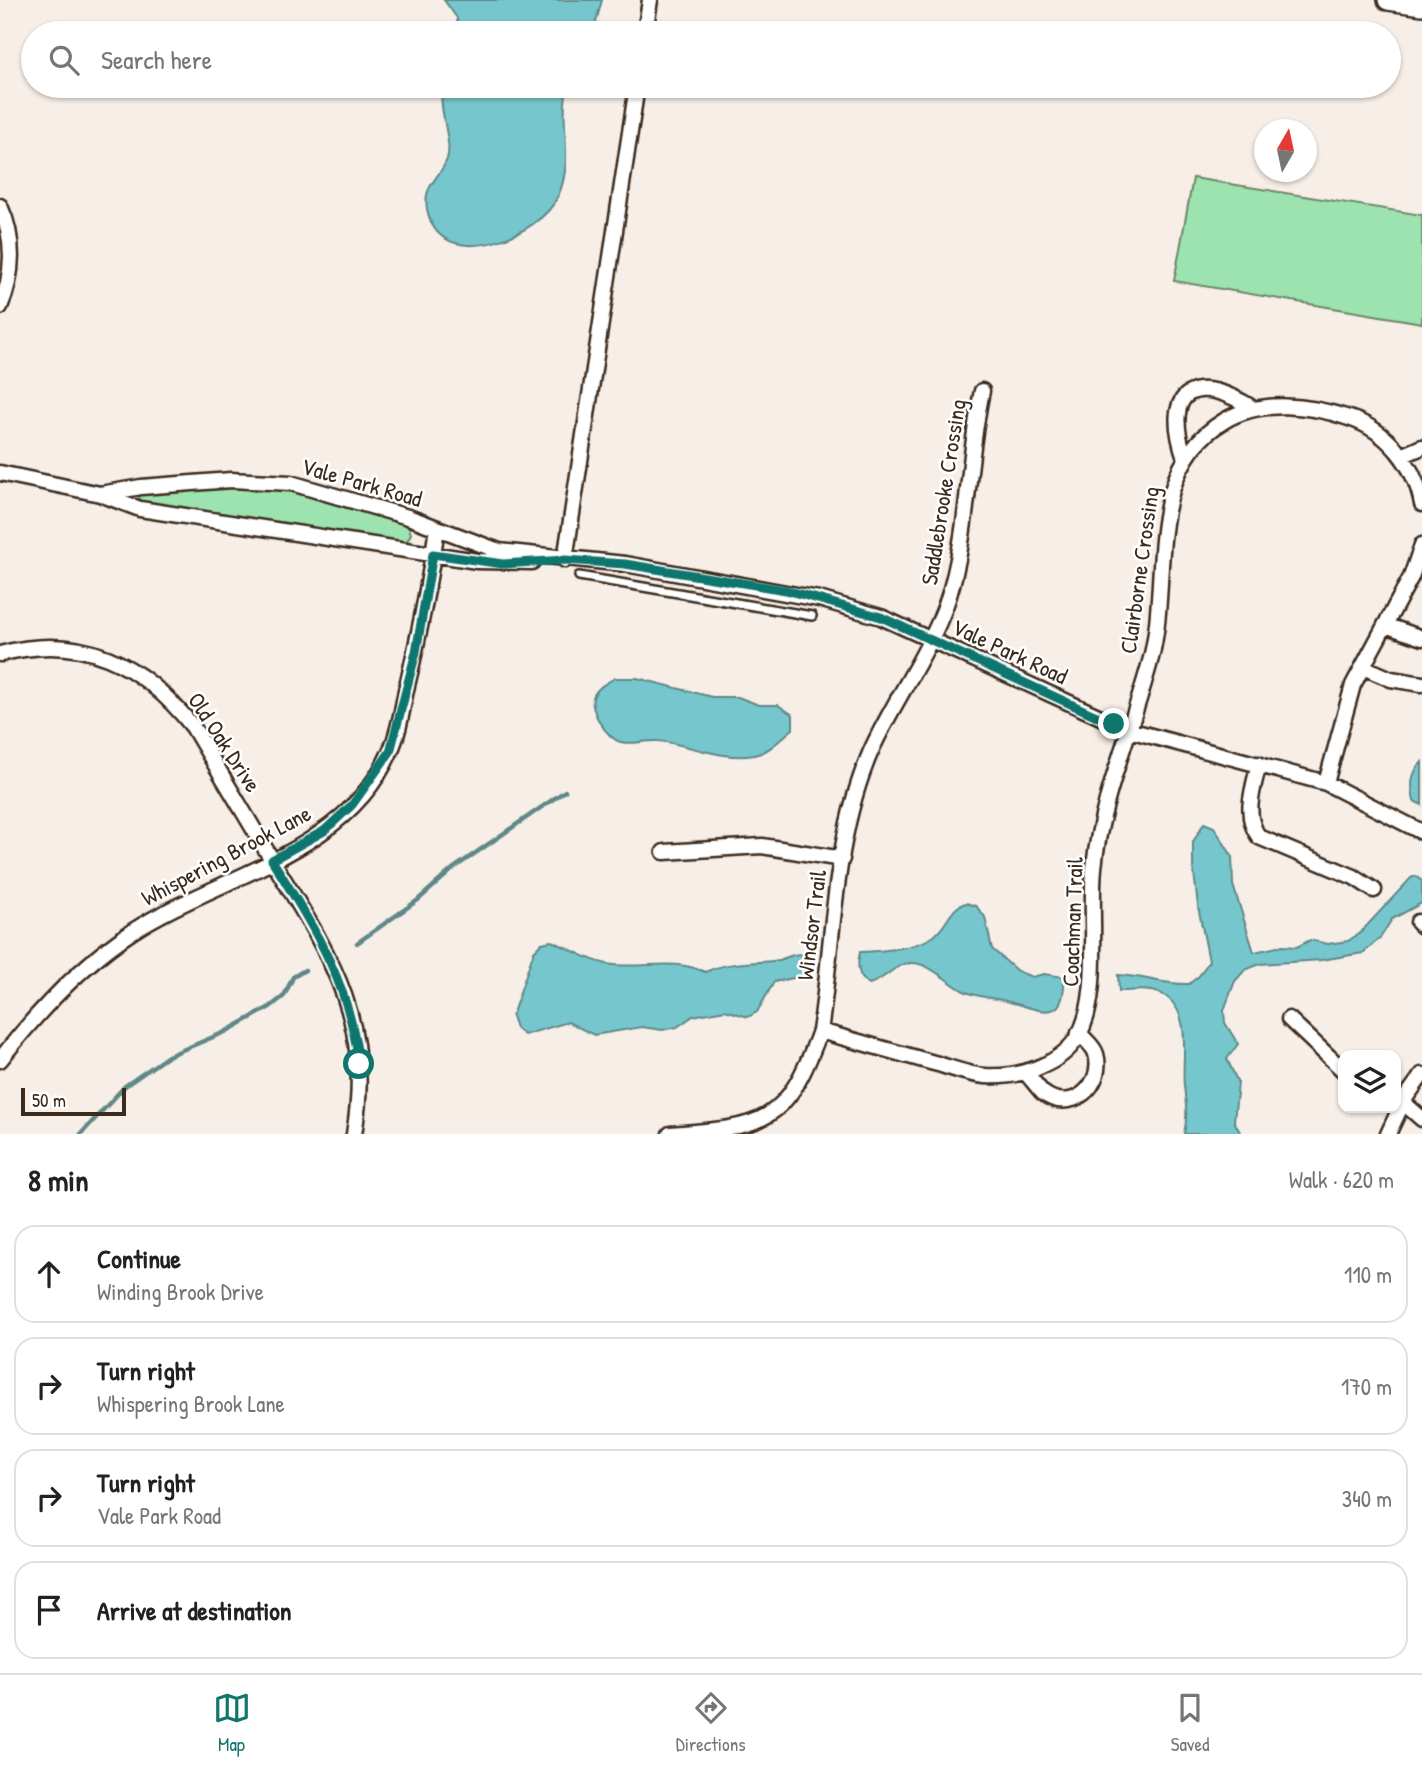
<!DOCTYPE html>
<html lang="en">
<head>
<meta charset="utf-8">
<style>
  :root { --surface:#fff; --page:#f2f2f2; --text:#222; --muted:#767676; --line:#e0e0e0; --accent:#0f766e }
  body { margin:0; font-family:"Patrick Hand",sans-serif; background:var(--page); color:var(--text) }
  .controls { position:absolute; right:21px; bottom:21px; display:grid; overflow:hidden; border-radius:14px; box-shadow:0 2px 5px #0004 }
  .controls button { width:63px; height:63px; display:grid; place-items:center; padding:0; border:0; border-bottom:2px solid var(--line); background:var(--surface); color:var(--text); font:35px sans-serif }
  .compass { position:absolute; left:1254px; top:119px; width:63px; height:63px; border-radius:50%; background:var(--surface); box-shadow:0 2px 5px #0004; rotate:9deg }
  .scale { position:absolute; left:21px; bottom:18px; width:105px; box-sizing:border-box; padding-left:7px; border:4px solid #3b2a1e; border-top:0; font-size:19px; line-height:24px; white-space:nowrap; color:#3b2a1e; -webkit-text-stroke:5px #fff; paint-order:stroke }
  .stop { position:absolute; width:21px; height:21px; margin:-16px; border:5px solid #0f766e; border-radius:50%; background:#fff }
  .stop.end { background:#0f766e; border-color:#fff; box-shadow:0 2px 7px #0008 }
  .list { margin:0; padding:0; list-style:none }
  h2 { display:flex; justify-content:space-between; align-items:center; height:91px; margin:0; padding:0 28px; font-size:30px }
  h2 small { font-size:23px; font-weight:400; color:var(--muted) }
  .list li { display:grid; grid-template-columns:46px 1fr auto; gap:21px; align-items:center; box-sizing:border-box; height:98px; margin:0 14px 14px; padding:0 14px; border:2px solid var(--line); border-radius:21px }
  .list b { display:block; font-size:26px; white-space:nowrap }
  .list p { margin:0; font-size:23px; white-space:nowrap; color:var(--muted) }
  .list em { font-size:23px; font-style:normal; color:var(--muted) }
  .icon { flex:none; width:38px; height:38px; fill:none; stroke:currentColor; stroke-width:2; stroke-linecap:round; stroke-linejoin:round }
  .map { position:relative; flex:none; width:1422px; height:1134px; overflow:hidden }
  .search { position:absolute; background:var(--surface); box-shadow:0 2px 5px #0004; left:21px; right:21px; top:21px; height:77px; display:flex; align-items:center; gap:18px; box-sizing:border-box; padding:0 24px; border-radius:38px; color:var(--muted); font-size:26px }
  .sheet { height:539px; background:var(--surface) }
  nav { display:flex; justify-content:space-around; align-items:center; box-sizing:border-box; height:98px; border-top:2px solid var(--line); background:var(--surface); font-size:19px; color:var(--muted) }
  nav a { display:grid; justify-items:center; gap:4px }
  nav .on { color:var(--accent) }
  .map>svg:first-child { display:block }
  .green { fill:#9ce3b0; stroke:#6c8667; stroke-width:2 }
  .water { fill:#76c7cd; stroke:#5e8887; stroke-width:2 }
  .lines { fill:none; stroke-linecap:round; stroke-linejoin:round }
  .stream { stroke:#5e8887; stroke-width:4.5 }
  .service-casing { stroke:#3b2a1e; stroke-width:12 }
  .minor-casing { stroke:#3b2a1e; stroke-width:19 }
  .secondary-casing { stroke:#3b2a1e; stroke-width:24 }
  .service { stroke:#fff; stroke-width:7 }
  .minor { stroke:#fff; stroke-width:14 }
  .secondary { stroke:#fff; stroke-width:19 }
  .route { stroke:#0f766e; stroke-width:9 }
  .labels { text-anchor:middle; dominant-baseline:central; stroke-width:5; stroke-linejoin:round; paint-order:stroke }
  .street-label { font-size:23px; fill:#3b2a1e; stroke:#fff }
</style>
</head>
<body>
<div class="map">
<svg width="1422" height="1134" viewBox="0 0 1422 1134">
  <rect width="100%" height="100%" fill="#f7eee7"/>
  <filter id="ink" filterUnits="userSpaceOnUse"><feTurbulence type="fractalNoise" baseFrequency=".0143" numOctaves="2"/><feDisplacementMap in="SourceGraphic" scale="14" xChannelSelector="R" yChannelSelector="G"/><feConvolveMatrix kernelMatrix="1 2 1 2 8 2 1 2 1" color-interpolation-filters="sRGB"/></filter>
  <g filter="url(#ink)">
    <!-- green -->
    <path class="green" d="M1193 178 1422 215V323L1174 281Z
      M216 486 289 488 408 524 411 534 407 541 400 544 145 504 139 499 140 494Z"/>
    <!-- water -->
    <path class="water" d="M444 0H602L593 33H458L457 18Z
      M442 86H568C558 121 575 159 558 196 541 236 446 272 429 217 419 186 439 181 447 159 453 142 438 111 442 86Z
      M615 678H637L712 697H738L759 705H778L793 715V729C780 739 770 752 754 755 722 761 689 744 658 741 646 740 632 745 621 742 607 739 587 708 594 695 599 686 607 683 615 678Z
      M1422 762V805L1414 801C1411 786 1410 774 1422 762Z
      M1204 823 1214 827 1232 856 1233 885 1254 952 1282 946 1297 947 1310 940 1328 944 1348 941 1361 932 1411 878 1415 876 1422 881V903L1392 919 1380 938 1363 953 1322 960 1260 964 1245 970 1235 981 1224 1010 1225 1023 1238 1044 1227 1059 1238 1083 1234 1121 1241 1134H1184C1188 1116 1186 1104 1184 1086 1181 1057 1194 1012 1162 994 1150 988 1131 991 1119 991L1118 975C1143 976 1166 985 1189 984L1199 976 1209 961 1198 906 1193 864V842Z
      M966 903 976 906 985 917 992 949 1017 971 1032 977 1044 974 1064 977C1066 1027 1038 1009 1006 1001 993 998 977 997 964 991 948 983 930 963 912 963 895 963 885 980 869 984 857 977 857 965 860 952 882 951 912 949 931 938 947 929 949 907 966 903Z
      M551 941C571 948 586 960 607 964 642 970 672 957 705 972 728 962 748 963 773 961 786 960 791 952 805 955L803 976 774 982 757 1012 748 1017 725 1010 693 1016 677 1027 662 1030 642 1027 594 1035 568 1022 524 1035 516 1028 512 1016 534 951 542 943Z"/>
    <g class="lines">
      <!-- stream -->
      <path class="stream" d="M357 943 418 900 454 868 565 791
        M81 1134 125 1086 168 1056 225 1032 270 1007 284 996 293 977 305 970"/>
      <defs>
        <path id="service" d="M579 576 812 616"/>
        <path id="minor" d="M645 33 650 0
          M0 206C15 238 14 275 0 307
          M1401 456 1422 447
          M1185 458C1161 388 1197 372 1254 409
          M0 473 100 494 140 509 477 561 532 562
          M100 494 141 487 231 480 291 483 408 517 499 551 625 564 819 599 881 617 1129 730 1326 783 1422 832
          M565 560 637 86
          M1385 625 1422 638
          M0 654C82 632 142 663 193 727 219 771 246 816 272 860 329 954 374 1019 354 1134
          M1363 667 1391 679 1422 684
          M1259 764C1253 788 1243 816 1259 837L1354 877 1374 890
          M1326 783 1353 685 1411 577 1422 545
          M664 852 762 846 842 859
          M1418 922 1422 926
          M1289 1019 1343 1070
          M820 1031C858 1042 896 1052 934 1063 950 1067 968 1075 985 1076 1016 1078 1056 1067 1075 1041 1103 1003 1089 917 1094 868 1101 796 1133 728 1151 658 1171 580 1142 470 1224 421 1260 399 1310 405 1349 418 1387 430 1415 465 1422 504
          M0 1060C38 1011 81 965 133 931 218 876 346 854 390 752 399 733 402 710 406 690 419 637 429 583 437 528
          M1025 1072C1031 1078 1037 1087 1043 1093 1071 1115 1105 1085 1096 1054 1094 1046 1084 1039 1079 1033
          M1397 1097 1422 1119
          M670 1134C764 1127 786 1125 820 1031 834 939 833 838 871 751 895 697 938 641 952 585 969 522 968 455 982 391
          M1388 1134 1404 1100 1422 1075"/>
        <path id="secondary" d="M1388 0 1422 5"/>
      </defs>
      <!-- service casing -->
      <use href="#service" class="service-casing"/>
      <!-- minor casing -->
      <use href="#minor" class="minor-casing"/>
      <!-- secondary casing -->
      <use href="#secondary" class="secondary-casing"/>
      <!-- service -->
      <use href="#service" class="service"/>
      <!-- minor -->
      <use href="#minor" class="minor"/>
      <!-- secondary -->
      <use href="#secondary" class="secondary"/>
    </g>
  </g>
  <g class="lines" filter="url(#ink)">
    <!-- route -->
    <path class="route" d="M359 1064C349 982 315 930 272 860L324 831 352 805 390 752 416 652 433 554 503 564 565 560 625 564 786 590 881 617 1114 724"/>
  </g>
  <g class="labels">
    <!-- street labels -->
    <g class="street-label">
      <text transform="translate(362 482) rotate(16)">Vale Park Road</text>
      <text transform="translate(943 492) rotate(-81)">Saddlebrooke Crossing</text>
      <text transform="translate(1139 570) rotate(-82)">Clairborne Crossing</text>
      <text transform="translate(1010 651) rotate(25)">Vale Park Road</text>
      <text transform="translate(225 742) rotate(57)">Old Oak Drive</text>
      <text transform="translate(226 855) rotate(-28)">Whispering Brook Lane</text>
      <text transform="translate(1072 922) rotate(-88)">Coachman Trail</text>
      <text transform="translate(811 925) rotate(-83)">Windsor Trail</text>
    </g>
  </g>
</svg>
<div class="controls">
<button><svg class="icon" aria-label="layers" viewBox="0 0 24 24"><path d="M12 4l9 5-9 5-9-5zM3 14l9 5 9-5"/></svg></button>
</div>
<svg class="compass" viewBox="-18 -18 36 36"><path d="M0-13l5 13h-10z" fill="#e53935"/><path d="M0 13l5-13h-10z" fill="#767676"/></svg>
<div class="scale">50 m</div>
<div class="stop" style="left:359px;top:1064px"></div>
<div class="stop end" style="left:1114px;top:724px"></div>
<div class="search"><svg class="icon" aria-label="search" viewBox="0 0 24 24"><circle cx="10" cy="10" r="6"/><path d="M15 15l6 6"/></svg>Search here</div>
</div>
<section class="sheet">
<h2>8 min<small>Walk · 620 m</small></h2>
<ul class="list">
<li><svg class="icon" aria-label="ahead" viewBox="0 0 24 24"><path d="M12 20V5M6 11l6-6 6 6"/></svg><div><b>Continue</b><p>Winding Brook Drive</p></div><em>110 m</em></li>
<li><svg class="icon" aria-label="right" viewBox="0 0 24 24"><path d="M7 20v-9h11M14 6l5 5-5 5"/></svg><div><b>Turn right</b><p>Whispering Brook Lane</p></div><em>170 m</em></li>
<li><svg class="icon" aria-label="right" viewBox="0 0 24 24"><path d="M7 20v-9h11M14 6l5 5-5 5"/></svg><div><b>Turn right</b><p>Vale Park Road</p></div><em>340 m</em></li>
<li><svg class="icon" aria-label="arrive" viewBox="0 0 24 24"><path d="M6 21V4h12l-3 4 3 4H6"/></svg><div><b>Arrive at destination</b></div></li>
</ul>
</section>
<nav>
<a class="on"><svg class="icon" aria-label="map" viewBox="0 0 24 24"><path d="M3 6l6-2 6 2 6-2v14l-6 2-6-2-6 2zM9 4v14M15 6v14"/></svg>Map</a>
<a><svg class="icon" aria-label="directions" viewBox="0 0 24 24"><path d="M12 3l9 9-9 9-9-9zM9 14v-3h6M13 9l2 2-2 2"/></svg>Directions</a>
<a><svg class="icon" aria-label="saved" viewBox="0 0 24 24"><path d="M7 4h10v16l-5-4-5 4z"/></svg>Saved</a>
</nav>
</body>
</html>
